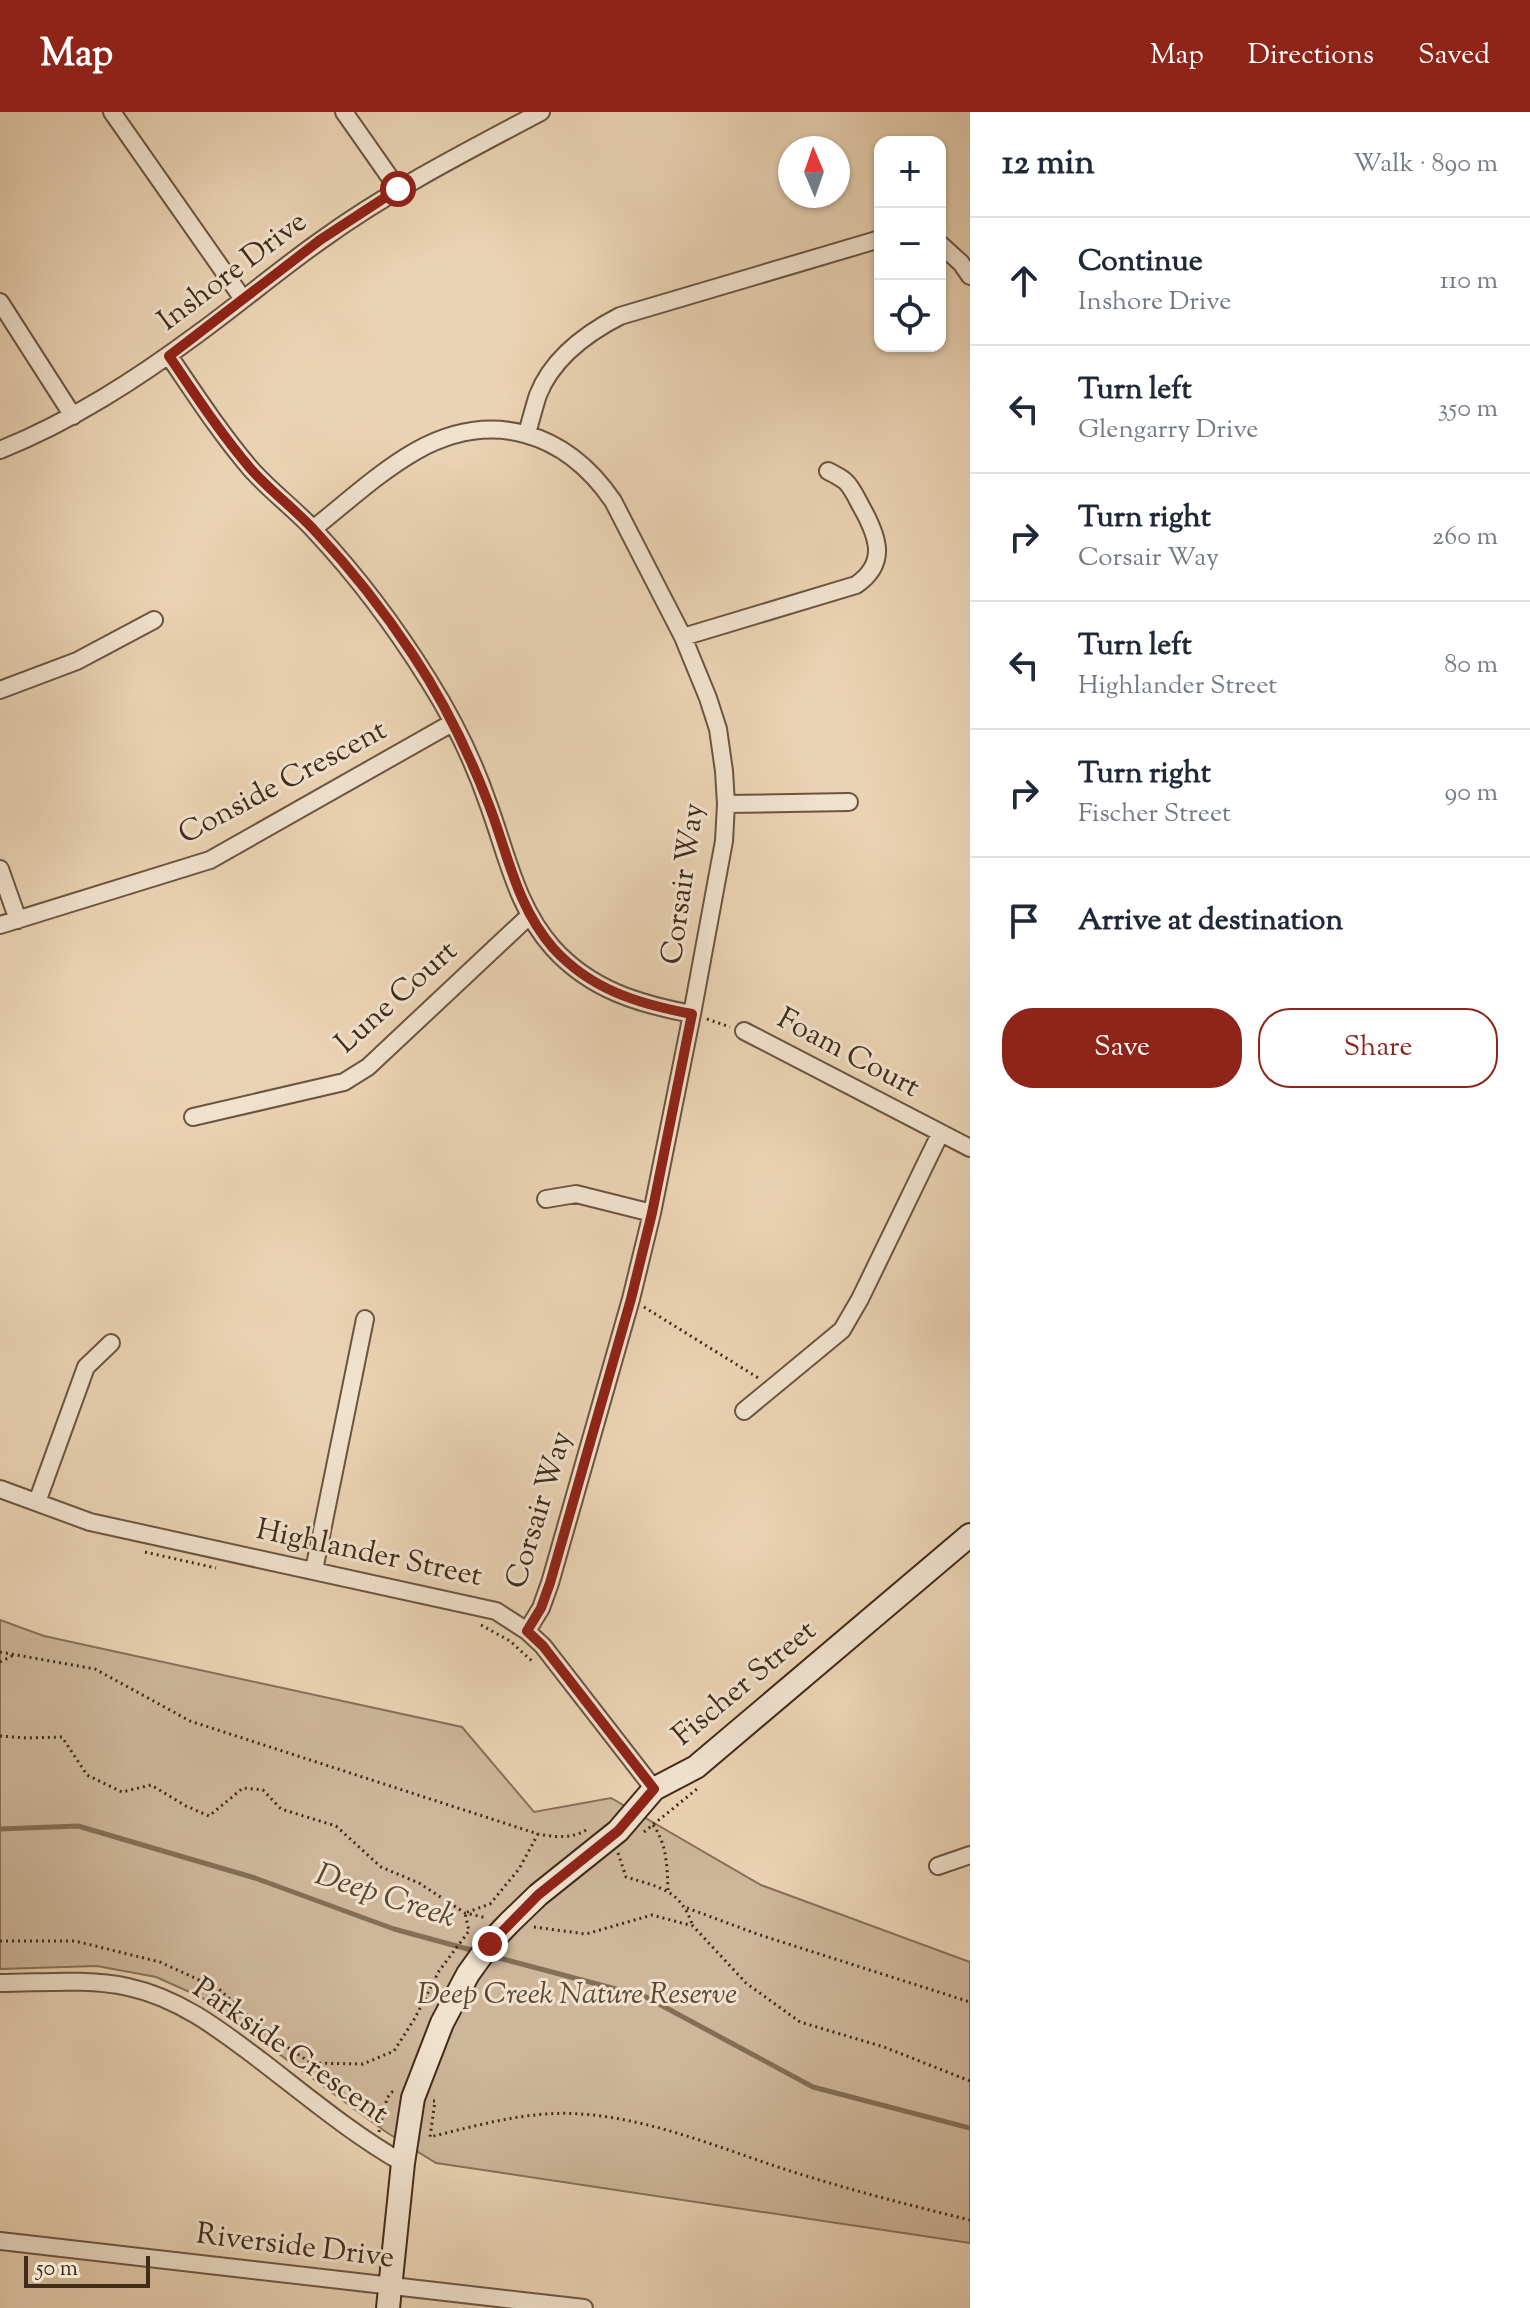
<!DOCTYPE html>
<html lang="en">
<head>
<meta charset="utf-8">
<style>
  :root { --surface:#fff; --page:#f6f6f7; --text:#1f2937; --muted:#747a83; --line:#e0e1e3; --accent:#8f2418 }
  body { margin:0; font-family:"Sorts Mill Goudy",serif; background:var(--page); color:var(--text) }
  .controls { position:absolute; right:24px; top:24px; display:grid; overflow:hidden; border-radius:16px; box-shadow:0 2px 6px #0004 }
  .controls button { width:72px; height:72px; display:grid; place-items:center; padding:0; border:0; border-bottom:2px solid var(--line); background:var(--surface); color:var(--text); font:40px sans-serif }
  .compass { position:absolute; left:778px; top:24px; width:72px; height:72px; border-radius:50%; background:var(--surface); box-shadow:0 2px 6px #0004; rotate:358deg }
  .scale { position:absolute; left:24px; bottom:20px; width:126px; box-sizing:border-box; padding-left:8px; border:4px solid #412b19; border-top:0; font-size:22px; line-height:28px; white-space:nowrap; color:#412b19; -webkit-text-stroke:6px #f1e2ce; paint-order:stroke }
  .stop { position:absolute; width:24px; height:24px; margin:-18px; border:6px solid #8f2418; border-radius:50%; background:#fff }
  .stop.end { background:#8f2418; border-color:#fff; box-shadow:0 2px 8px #0008 }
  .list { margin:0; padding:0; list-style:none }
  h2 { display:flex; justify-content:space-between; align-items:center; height:104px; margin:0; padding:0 32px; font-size:34px }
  h2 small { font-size:26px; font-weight:400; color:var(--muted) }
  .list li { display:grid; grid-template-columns:52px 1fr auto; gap:24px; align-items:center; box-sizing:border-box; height:128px; padding:0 32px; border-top:2px solid var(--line) }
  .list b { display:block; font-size:30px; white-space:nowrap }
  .list p { margin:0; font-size:26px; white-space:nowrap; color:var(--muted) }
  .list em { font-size:26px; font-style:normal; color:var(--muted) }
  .actions { display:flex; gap:16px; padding:24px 32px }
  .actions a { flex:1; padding:18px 0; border:2px solid var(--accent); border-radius:32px; text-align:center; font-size:28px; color:var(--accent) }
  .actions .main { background:var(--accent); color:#fff }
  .icon { flex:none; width:44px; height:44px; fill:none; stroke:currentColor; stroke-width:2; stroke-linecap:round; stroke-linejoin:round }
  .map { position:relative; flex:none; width:970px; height:2196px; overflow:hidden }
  header { display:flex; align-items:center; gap:48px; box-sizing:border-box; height:112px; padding:0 40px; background:var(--accent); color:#fff }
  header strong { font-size:38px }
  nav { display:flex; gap:44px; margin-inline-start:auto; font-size:28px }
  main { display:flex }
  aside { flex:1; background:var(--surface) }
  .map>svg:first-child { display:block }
  .green { fill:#cdb69a; stroke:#87705a; stroke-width:2 }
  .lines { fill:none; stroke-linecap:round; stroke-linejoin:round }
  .stream { stroke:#846e56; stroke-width:5 }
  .street-casing { stroke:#6b5540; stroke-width:20 }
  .secondary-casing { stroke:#412b19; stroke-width:26 }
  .path { stroke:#412b19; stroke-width:3; stroke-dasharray:2 4; stroke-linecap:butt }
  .street { stroke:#f1e2ce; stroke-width:16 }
  .secondary { stroke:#f1e2ce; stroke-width:22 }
  .route { stroke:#8f2418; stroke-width:10 }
  .labels { text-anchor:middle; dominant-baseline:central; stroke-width:6; stroke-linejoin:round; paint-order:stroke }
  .street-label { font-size:30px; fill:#412b19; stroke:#f1e2ce }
  .park-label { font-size:30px; font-style:italic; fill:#5d4733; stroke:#f1e2ce }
  .water-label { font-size:32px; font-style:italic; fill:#5d4732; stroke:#f1e2ce }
</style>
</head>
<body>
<header>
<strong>Map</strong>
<nav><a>Map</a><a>Directions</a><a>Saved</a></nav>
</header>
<main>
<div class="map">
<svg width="970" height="2196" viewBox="0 0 970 2196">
  <rect width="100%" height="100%" fill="#ead3b4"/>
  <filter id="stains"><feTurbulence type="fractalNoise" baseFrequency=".0025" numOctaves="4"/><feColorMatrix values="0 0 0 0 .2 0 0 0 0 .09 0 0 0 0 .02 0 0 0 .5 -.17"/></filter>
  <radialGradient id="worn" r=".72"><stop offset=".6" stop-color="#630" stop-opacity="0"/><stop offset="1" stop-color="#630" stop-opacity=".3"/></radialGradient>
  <!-- green -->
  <path class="green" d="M0 1508 44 1524 462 1615 534 1700 611 1686 761 1773 970 1850V2131L436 2051 386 2020 201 1885 156 1865 97 1854 0 1857Z"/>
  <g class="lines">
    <!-- stream -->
    <path class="stream" d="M0 1717 78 1714 255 1766 394 1817 475 1839
      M488 1843 646 1885 813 1975 970 2016"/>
    <defs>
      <path id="street" d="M112 0 243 187
        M344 0 398 77
        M940 132 961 151 970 164
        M0 190 73 304
        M169 244C195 282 220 321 250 356 270 379 295 397 315 419 358 465 396 516 429 569 453 607 474 650 489 694 507 743 517 796 553 836 591 878 639 892 692 902
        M527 321C531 308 534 295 538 283 552 247 587 221 620 204L880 127
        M0 338C72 309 137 267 199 221 240 191 279 158 320 129 389 79 465 40 541 0
        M313 417C346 391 379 360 416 339 491 297 565 319 613 389L683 525 708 586 718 617 724 659 726 692 724 729 692 902 652 1101 631 1187 550 1471 541 1496 527 1519
        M683 525 856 473C888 451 878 425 862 396 857 387 852 375 845 369 840 365 834 362 828 359
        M0 578 77 549 154 508
        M726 692 849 690
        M0 757 18 808
        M0 813 210 748 452 611
        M744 919 970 1036
        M193 1005 344 970 368 955 529 804
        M546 1087 576 1082 652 1101
        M744 1299 842 1218 860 1187 940 1022
        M0 1377 90 1410 496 1499 527 1519 543 1534 654 1677
        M37 1390 86 1255 111 1231
        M314 1458 365 1207
        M938 1754 970 1743
        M0 1871C42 1871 87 1866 128 1875 179 1886 219 1917 260 1948 307 1984 352 2022 403 2051
        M0 2129 584 2196"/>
      <path id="secondary" d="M388 2196 403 2051 413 1986 442 1911 468 1862 491 1830 509 1811 538 1783 618 1719 654 1677 696 1655 970 1423"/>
    </defs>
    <!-- street casing -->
    <use href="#street" class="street-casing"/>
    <!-- secondary casing -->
    <use href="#secondary" class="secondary-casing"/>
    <!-- path -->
    <path class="path" d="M707 907 730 915
      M644 1195 760 1267
      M145 1440 216 1456
      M481 1513 510 1529 533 1550
      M0 1540 95 1557 190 1609 538 1722C552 1725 573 1727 586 1718
      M0 1550 14 1543
      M0 1624 27 1626 62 1625 87 1663 122 1680 151 1673 186 1694 209 1704 243 1676 263 1678 281 1697 336 1714 381 1755 419 1771 465 1801 487 1806
      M653 1713C667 1732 667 1754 668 1778
      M644 1720 697 1677
      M618 1741 626 1765C658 1775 680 1777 692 1812
      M687 1796 760 1823 970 1890
      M534 1815 586 1822 652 1803 693 1814 746 1871 800 1910 884 1935 970 1969
      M0 1829H75L160 1850 219 1877 265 1920 311 1951 363 1952 394 1939 415 1906 439 1859 469 1819 465 1801 490 1792 519 1757 538 1722
      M433 1989H435L430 2025C479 2013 530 1998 581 2002 652 2007 720 2036 787 2058 847 2077 908 2093 970 2108
      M379 2020 387 1986 392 1980 394 1981"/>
    <!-- street -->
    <use href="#street" class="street"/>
    <!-- secondary -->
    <use href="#secondary" class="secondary"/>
  </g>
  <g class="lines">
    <!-- route -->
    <path class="route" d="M398 77 320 128 169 244C195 282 220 321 250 356 270 379 295 397 315 419 351 457 384 499 413 543 443 588 467 637 487 688 508 740 515 792 553 836 591 878 639 892 692 902L652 1101 631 1187 550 1471 541 1496 527 1519 543 1534 654 1677 618 1719 538 1783 490 1832"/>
  </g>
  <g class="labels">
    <!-- street labels -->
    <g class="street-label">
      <text transform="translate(233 160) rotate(-37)">Inshore Drive</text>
      <text transform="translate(283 671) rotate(-28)">Conside Crescent</text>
      <text transform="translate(684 772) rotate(-82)">Corsair Way</text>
      <text transform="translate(397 886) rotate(-42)">Lune Court</text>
      <text transform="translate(848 942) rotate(28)">Foam Court</text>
      <text transform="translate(540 1398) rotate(-73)">Corsair Way</text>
      <text transform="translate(369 1442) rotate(12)">Highlander Street</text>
      <text transform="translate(745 1572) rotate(-40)">Fischer Street</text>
      <text transform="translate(290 1940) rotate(35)">Parkside Crescent</text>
      <text transform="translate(295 2135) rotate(7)">Riverside Drive</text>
    </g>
    <!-- park labels -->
    <g class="park-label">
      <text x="577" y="1883">Deep Creek Nature Reserve</text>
    </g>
    <!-- water labels -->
    <g class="water-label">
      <text transform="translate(385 1785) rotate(18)">Deep Creek</text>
    </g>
  </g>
  <rect width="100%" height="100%" filter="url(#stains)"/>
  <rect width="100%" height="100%" fill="url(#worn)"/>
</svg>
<div class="controls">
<button>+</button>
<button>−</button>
<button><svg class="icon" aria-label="locate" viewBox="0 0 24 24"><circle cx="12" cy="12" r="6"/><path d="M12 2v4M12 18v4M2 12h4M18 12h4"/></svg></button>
</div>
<svg class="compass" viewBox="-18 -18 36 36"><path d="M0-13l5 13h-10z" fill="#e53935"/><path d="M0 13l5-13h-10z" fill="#747a83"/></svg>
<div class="scale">50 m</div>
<div class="stop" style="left:398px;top:77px"></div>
<div class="stop end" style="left:490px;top:1832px"></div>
</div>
<aside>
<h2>12 min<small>Walk · 890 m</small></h2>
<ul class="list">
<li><svg class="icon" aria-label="ahead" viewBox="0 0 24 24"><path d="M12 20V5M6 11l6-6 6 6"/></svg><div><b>Continue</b><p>Inshore Drive</p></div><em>110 m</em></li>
<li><svg class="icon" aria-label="left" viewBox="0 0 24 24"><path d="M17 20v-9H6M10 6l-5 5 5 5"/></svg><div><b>Turn left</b><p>Glengarry Drive</p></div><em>350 m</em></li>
<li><svg class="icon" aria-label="right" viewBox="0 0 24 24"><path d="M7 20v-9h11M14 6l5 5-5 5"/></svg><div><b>Turn right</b><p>Corsair Way</p></div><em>260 m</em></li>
<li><svg class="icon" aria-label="left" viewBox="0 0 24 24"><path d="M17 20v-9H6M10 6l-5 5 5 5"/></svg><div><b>Turn left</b><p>Highlander Street</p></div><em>80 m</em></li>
<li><svg class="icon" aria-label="right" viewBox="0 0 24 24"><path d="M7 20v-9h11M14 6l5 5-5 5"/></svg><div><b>Turn right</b><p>Fischer Street</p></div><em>90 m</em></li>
<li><svg class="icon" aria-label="arrive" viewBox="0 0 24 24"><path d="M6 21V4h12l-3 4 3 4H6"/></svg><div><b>Arrive at destination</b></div></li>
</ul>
<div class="actions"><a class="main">Save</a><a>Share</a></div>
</aside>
</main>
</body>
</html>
